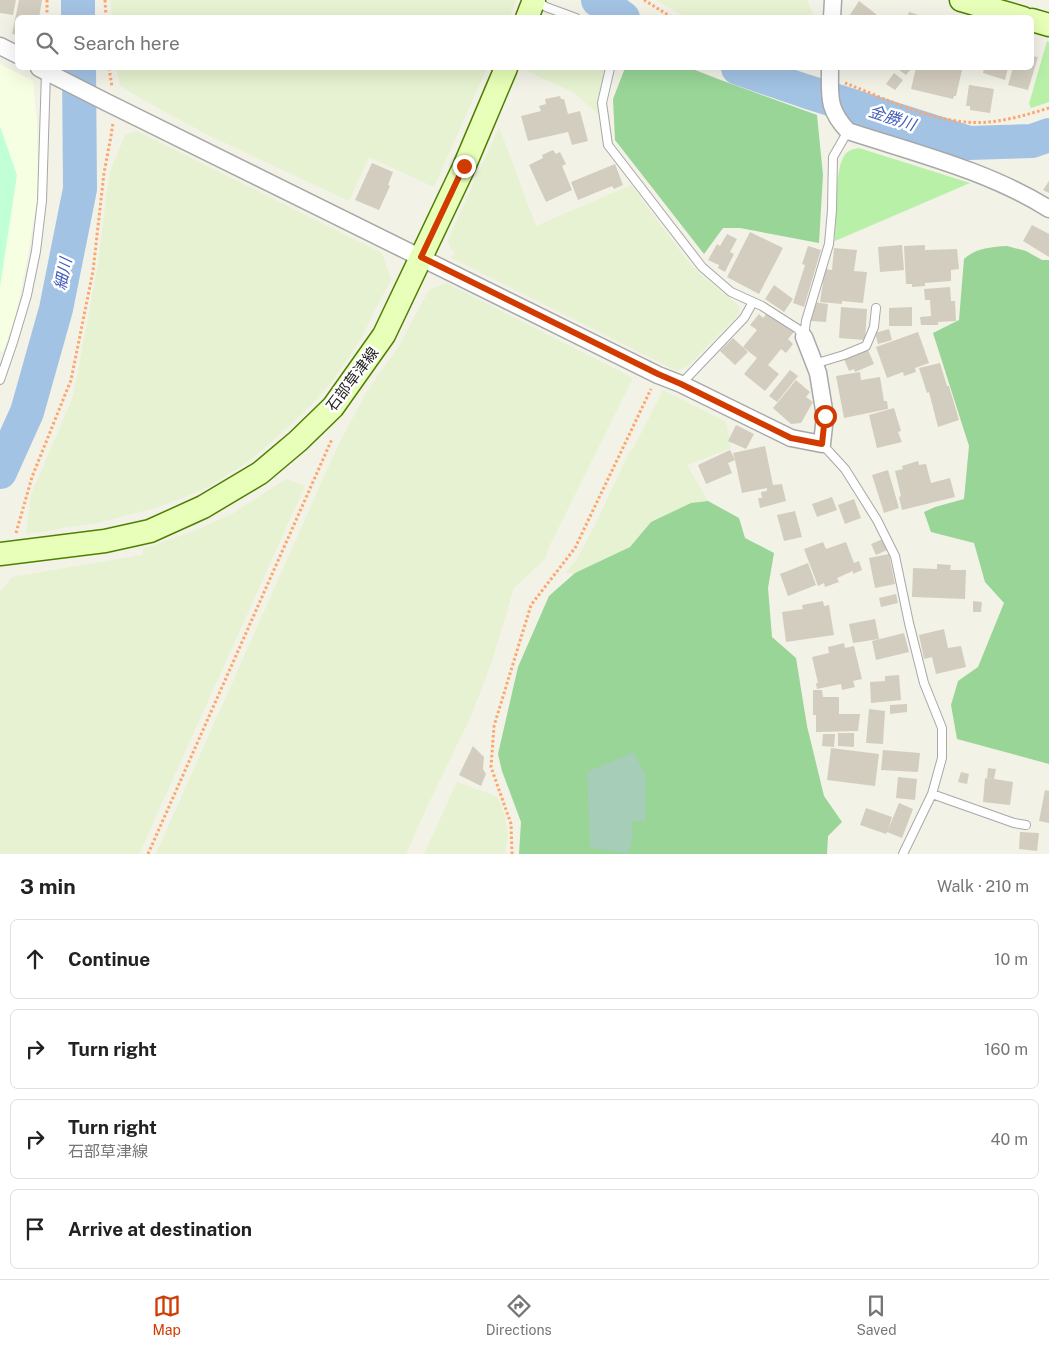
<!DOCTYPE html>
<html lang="en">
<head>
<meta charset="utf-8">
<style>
  :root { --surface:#fff; --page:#f6f6f6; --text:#222; --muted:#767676; --line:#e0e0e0; --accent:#d23b00 }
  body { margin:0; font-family:"Public Sans","Noto Sans JP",sans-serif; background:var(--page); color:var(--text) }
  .stop { position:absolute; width:15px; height:15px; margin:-11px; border:4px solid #d23b00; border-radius:50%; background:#fff }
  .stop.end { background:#d23b00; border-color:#fff; box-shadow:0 1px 5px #0008 }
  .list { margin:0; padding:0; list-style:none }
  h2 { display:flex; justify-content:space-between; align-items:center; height:65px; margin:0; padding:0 20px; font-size:21px }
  h2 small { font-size:16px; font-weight:400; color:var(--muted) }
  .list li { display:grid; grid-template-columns:32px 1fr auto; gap:15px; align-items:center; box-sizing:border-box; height:80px; margin:0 10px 10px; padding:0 10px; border:1px solid var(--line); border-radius:8px }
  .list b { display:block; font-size:19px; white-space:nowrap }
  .list p { margin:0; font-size:16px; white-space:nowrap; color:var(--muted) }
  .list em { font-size:16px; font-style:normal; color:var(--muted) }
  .icon { flex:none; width:28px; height:28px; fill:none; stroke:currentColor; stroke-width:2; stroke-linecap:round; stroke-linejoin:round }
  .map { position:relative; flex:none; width:1049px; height:854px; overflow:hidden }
  .search { position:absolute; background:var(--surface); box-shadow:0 5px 20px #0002; left:15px; right:15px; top:15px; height:55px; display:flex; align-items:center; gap:12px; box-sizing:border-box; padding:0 18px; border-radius:8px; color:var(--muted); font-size:19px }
  .sheet { height:425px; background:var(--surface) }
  nav { display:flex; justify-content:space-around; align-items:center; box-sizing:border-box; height:70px; border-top:1px solid var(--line); background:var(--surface); font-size:14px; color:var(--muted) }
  nav a { display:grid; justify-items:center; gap:2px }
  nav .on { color:var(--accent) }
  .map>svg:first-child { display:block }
  .education { fill:#f7ffe3 }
  .farmland { fill:#e6f2d1 }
  .grass { fill:#b8f0a8 }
  .forest { fill:#98d597 }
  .cemetery { fill:#a5cdb7 }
  .park { fill:#c1ffd7 }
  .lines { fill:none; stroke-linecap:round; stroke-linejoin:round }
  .river { stroke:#a3c3e4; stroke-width:34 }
  .building { fill:#d3cdbf }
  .service-casing { stroke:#a8a8a8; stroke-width:10 }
  .minor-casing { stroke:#a8a8a8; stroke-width:19 }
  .secondary-casing { stroke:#4e8000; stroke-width:25 }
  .path { stroke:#ffa46b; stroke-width:3; stroke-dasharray:2.5 2.5; stroke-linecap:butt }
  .service { stroke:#fff; stroke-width:8 }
  .minor { stroke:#fff; stroke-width:16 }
  .secondary { stroke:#e7ffb8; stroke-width:22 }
  .route { stroke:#d23b00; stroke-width:6 }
  .labels { text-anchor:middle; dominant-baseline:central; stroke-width:5; stroke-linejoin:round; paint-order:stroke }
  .street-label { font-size:15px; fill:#212121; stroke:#fff }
  .water-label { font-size:16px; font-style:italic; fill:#425dbc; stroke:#fff }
</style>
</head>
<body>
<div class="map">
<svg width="1049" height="854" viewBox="0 0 1049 854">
  <rect width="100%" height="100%" fill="#f2f2e7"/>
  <!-- education -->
  <path class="education" d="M0 64 33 81 37 124 38 192 28 255 15 318 3 352 0 351Z"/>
  <!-- farmland -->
  <path class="farmland" d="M111 0H514L516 1 509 18H112Z
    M656 0H807L814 17H686Z
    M116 68H487L434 187 369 157 349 201 204 133 133 94 120 85Z
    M526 68H605L597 113 573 92 539 77 525 70Z
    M499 127 536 226 631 185 687 260 703 277 736 303 740 308 739 314 689 365 677 371 451 258 455 252 450 248 448 240Z
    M137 131 382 253 391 280 377 306 361 339 333 380 313 403 286 429 249 461 208 487 159 507 97 523 26 534 31 494 41 472 72 399 77 377 98 264 109 175 125 135Z
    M446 283 633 378 548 549 546 558 514 588 492 661 471 716 426 809 406 854H156L335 452 365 394 397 349 429 290Z
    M663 390 726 422 731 448 687 465 708 501 691 503 651 522 630 547 573 574 566 572 577 559 596 523 629 453 634 447Z
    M286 479 305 486 139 854H0V592L12 577 142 555 143 549 191 532 232 514Z
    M457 782 498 797 505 816 508 835 505 854H424Z"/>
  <!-- grass -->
  <path class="grass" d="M1047 41 1049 42V102L1031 108 1029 104Z
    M859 148 970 183 835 241C836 222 835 172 843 158 846 151 852 149 859 148Z"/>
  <!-- forest -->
  <path class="forest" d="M625 68H690L718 79 817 115 823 175 819 243 740 228H723L704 254 615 140 613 99Z
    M1007 246 1026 251 1042 260H1049V764L957 739 951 705 958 681 978 667 1004 603 985 582 974 543 931 532 924 512 935 507 964 499 969 446 933 333 959 320 964 259C976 248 991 247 1007 246Z
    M708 501 739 518 745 538 774 553 768 588 772 637 796 658 807 726 824 796 842 822 828 836 827 854H519L521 822 502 771 498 754 518 667 549 596 575 573 630 547 651 522 691 503Z"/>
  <!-- cemetery -->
  <path class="cemetery" d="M634 752 645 775 646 821 631 822 633 838 628 853 590 848 587 772Z"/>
  <!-- park -->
  <path class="park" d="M0 126 17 175 0 287Z"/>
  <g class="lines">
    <!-- river -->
    <path class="river" d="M78 0V18
      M598 0 623 18
      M738 68 805 91 969 143 1032 141 1049 135
      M0 472 27 412 56 309 80 189 79 68"/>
  </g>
  <!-- building -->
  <path class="building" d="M0 0H16L13 15 0 13Z
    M19 0H42L39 18H18V35L12 34Z
    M859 1 881 18H848Z
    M909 12 925 17V18H907Z
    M1032 56 1038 57 1028 90 1008 85 1013 68H1032Z
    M896 68H912L906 75Z
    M916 68H951L962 70 956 96H954L953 99 911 89Z
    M984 68H1008L1005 80 983 73Z
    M894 73 903 80 895 90 886 84Z
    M969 85 994 89 990 113 970 110V106H966Z
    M560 96 561 99H564L568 114 580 111 588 141 572 145 568 132 528 141 521 116 541 111 539 106 546 104 545 99Z
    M553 150 556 154 560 152 566 164 562 166 572 190 546 202 529 165 543 158 542 155Z
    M372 163 393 172 388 185 390 186 379 210 355 200Z
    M615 164 623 185 614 189 612 186 578 200 571 182Z
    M1049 181V193L1043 190Z
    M1032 225 1049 234V257L1023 241Z
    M750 232 783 248 759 294 727 277Z
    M727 234 737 239 730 252 734 254 725 272 718 268 719 265 708 260 717 244 720 246Z
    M902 245 904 270 880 272 878 247Z
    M925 245V250L957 249 959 269 951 270V281L925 283V286L912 287V284H906L904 246Z
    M808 246 821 250 804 307 793 303 805 265 802 264Z
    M834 248 857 250 854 271 867 272 863 303 842 301V304L820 302 825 269 832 270Z
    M774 285 793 299 784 312 765 299Z
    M950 287 951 301H955L956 321 938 322V325H921L920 317 931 316 930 300H925L924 289Z
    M813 302 828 304 826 322 811 321Z
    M841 307 867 309 865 340 839 338Z
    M912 307V326H889V308Z
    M768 312 794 332 788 339 793 344 786 353 781 349 768 365 779 374 765 391 744 374 757 358 743 347 757 330 750 325 759 314 763 318Z
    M889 329 892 340 878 344 875 333Z
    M918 332 929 363 915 368 916 372 904 376 903 372 887 378 876 347Z
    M733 338 748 352 735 365 720 351Z
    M868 350 874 364 855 372 854 369 849 371 844 359Z
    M940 363 947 386H949L959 420 938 427 929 392 927 393 919 368Z
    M790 370 798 376 777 402 769 396Z
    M860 372 861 380 880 377 884 401H887L888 409 844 418 836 376Z
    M796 380 810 392 806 397 813 402 801 423 791 424 773 408Z
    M894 408 901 431 898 432 902 442 877 448 869 415Z
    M736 425 754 434 746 449 728 441Z
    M765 446 773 485 782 484 786 501 760 508 758 498H762L761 492 767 491V488L742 493 735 460 728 463 732 473 706 484 698 465 730 450 735 460 733 453Z
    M918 461 919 465 926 464 931 483 950 478 955 497 902 510 899 497 901 496 895 471 903 469 902 466Z
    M888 470 899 508 884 513 872 475Z
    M832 497 837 510 817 517 812 504Z
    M854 499 861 518 845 524 838 505Z
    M795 511 802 537 784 541 777 515Z
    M883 539 887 550 876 555 871 544Z
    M823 542 826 549 846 542 854 563 859 561 862 570 853 574V571L837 578 839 582 825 587 824 583 818 586 804 549Z
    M889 554 895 584 875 588 869 558Z
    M808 563 816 585 788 596 780 574Z
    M937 564 951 565 950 570H966L965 599 912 597 913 568 937 569Z
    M896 594 898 603 881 607 879 598Z
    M823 601 824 606 829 605 834 635 786 642 782 612 803 609 802 605Z
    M973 601 982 602 981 612H973Z
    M875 619 879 639 853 643 849 624Z
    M944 629 948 648 961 646 966 667 936 674 932 657 924 659 919 635Z
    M904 633 909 652 876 660 872 641Z
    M844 643 845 648 854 646 862 679 853 681 855 687 842 690 841 684 817 689 816 683H818L812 657 829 653 828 647Z
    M899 675 901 700 871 703 870 682 885 681V676Z
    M813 690H822L823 697H839V714H860L858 731 816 732V715H813Z
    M907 704V712L890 714V705Z
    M869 709 885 711 883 744 866 743Z
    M838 733H854V747L838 746Z
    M823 734H835L834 747 822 746Z
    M473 746 484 757 483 769 486 774 481 786 459 775Z
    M831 748 879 754 875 786 827 780Z
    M883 750 920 753 918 772 881 770Z
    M988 768 996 769 994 779 1013 782 1010 805 983 802 985 778 992 779 987 778Z
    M961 772 969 774 967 784 958 782Z
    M898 777 917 779 915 800 896 798Z
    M1045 790 1049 791V823L1039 821Z
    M899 803 913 809 902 838 887 832 886 834 860 825 866 808 892 817 888 830Z
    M1020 832 1039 833 1037 851 1019 849Z"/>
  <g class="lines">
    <defs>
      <path id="service" d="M537 1 546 7 576 18
        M610 68 602 103 608 145 702 267 731 292 762 306 798 329 804 337
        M804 337 806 321 829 244 832 210 833 157 848 131
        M814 364 844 355 866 346 874 327 876 308
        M0 380 13 342 27 295 36 251 42 201 46 72
        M681 384 744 318 753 302
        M822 444 845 469 877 520 895 556 909 623 924 683 942 728V758L932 794 903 854
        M932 794 1014 823 1026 825"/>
      <path id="minor" d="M832 18 833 0
        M0 46 18 55
        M39 68 106 102 658 375 681 384 791 438 822 444 825 416 818 373 804 337
        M830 68C830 96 827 109 848 131 915 153 989 171 1049 209"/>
      <path id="secondary" d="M961 0 1023 18
        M527 18 534 0
        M1032 20 1049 25
        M0 554 105 541 150 531 203 507 260 473 298 441 333 407 384 335 464 167 506 68"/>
    </defs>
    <!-- service casing -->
    <use href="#service" class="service-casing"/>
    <!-- minor casing -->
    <use href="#minor" class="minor-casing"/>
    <!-- secondary casing -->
    <use href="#secondary" class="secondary-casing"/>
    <!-- path -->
    <path class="path" d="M47 0V18
      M105 0 106 18
      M644 0 673 18
      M109 68 112 87
      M845 83C889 100 942 127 989 122 1010 120 1029 114 1049 108
      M16 533 32 477 71 380 93 271 104 173 111 136 113 123
      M148 854 332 439
      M512 854 511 824 491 767 494 726 531 605 575 548 651 389"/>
    <!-- service -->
    <use href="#service" class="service"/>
    <!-- minor -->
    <use href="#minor" class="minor"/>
    <!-- secondary -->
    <use href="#secondary" class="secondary"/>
  </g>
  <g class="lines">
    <!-- route -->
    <path class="route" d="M464 166 421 257 658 374 681 384 791 438 822 444 825 416"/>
  </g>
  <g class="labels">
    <!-- street labels -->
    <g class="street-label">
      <text transform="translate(352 379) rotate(-53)">石部草津線</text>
    </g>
    <!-- water labels -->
    <g class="water-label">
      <text transform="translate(892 118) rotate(18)">金勝川</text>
      <text transform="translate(63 274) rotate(-79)">細川</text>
    </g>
  </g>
</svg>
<div class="stop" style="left:825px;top:416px"></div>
<div class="stop end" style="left:464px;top:166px"></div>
<div class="search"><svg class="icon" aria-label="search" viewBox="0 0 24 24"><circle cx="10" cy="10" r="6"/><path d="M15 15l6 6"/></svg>Search here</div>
</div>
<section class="sheet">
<h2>3 min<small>Walk · 210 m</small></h2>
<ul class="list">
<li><svg class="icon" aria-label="ahead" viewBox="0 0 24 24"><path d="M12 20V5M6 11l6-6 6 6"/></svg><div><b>Continue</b></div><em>10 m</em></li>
<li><svg class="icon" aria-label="right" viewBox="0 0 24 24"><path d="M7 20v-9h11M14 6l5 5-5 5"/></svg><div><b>Turn right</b></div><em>160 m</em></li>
<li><svg class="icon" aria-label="right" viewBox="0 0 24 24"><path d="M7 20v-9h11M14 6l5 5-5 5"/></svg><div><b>Turn right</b><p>石部草津線</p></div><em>40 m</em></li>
<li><svg class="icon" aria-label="arrive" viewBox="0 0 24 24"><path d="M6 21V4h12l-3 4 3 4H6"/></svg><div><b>Arrive at destination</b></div></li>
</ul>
</section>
<nav>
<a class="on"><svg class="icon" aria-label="map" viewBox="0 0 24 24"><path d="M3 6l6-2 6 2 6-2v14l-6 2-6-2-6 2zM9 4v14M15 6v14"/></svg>Map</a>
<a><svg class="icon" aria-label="directions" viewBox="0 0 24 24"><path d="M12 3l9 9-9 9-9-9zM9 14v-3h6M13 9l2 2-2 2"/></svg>Directions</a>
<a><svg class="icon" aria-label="saved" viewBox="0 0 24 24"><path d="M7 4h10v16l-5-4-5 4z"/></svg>Saved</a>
</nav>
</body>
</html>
